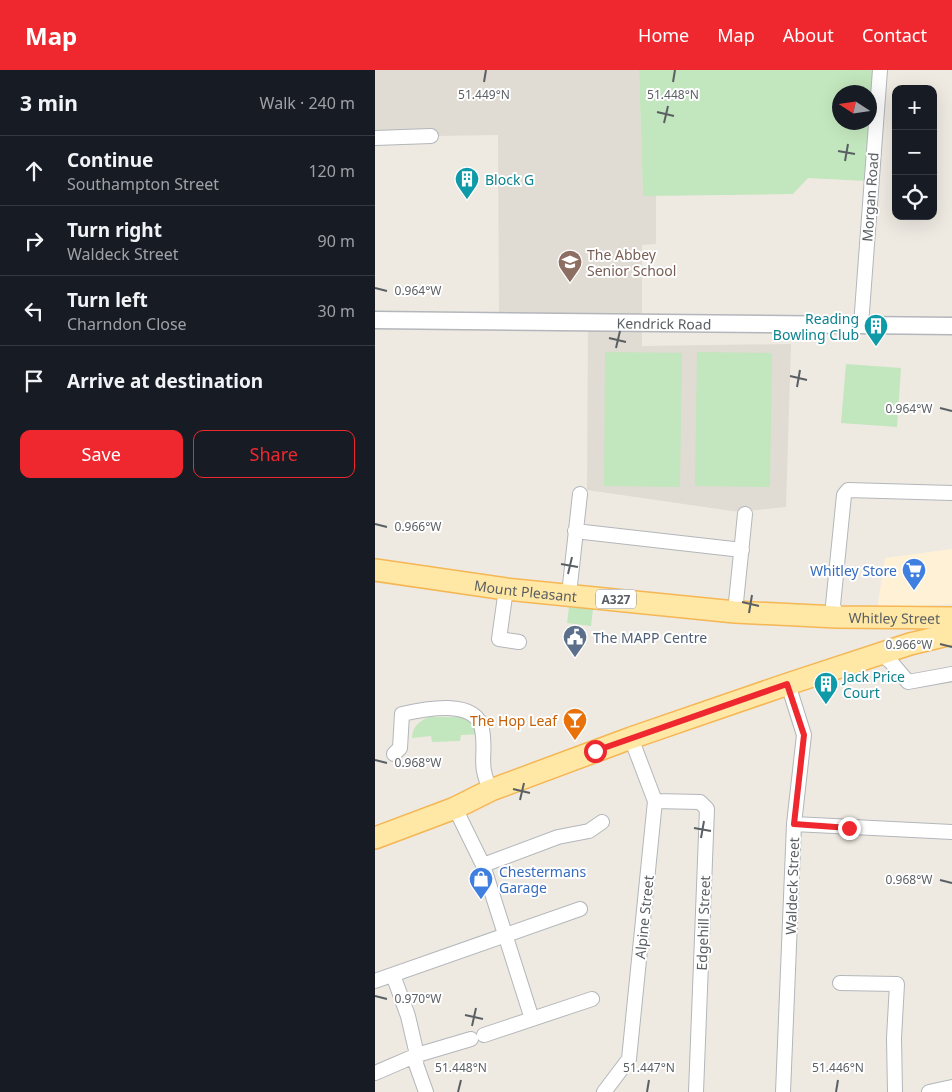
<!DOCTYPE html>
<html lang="en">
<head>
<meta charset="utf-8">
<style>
  :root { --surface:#171b24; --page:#242831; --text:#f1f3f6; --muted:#9ea1a6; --line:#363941; --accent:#ee282e }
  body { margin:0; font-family:"Noto Sans",sans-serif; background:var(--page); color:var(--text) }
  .controls { position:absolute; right:15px; top:15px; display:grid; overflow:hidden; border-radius:10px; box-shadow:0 5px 20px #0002 }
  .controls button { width:45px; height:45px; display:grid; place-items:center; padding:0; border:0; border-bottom:1px solid var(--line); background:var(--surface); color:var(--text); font:25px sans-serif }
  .compass { position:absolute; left:457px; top:15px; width:45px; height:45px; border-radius:50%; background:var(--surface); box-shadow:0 5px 20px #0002; rotate:282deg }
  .stop { position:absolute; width:15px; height:15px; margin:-11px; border:4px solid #ee282e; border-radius:50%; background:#fff }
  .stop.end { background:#ee282e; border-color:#fff; box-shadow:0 1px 5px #0008 }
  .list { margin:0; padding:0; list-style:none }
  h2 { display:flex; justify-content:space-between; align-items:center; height:65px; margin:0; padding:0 20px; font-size:21px }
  h2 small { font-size:16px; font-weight:400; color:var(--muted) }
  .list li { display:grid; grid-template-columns:32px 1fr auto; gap:15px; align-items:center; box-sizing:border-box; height:70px; padding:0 20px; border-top:1px solid var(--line) }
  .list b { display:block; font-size:19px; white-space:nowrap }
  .list p { margin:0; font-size:16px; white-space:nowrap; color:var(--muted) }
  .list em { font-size:16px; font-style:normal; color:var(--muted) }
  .actions { display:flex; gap:10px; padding:15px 20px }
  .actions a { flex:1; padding:11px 0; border:1px solid var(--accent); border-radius:10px; text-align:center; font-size:18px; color:var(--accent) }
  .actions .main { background:var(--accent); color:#fff }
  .icon { flex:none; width:28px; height:28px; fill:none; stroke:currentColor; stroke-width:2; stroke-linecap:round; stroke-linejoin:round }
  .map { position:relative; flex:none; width:577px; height:1022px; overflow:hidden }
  header { display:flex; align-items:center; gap:30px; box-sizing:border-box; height:70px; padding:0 25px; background:var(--accent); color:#fff }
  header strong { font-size:24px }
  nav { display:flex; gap:28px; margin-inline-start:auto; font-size:18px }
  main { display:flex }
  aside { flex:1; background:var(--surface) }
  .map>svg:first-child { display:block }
  .commercial { fill:#fff1d6 }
  .education { fill:#e0dbd3 }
  .green { fill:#c2e6bd; fill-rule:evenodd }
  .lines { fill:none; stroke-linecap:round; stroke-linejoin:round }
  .minor-casing { stroke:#b3b6ba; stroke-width:16 }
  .tertiary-casing { stroke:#b3b6ba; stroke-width:19 }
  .primary-casing { stroke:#f5b654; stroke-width:24 }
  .minor { stroke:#fff; stroke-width:14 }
  .tertiary { stroke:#fff; stroke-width:16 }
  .primary { stroke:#ffe7a6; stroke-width:21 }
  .route { stroke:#ee282e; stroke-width:6 }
  .ticks { fill:none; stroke:#5a5f63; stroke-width:2 }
  .labels { text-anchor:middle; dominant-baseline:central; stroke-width:4; stroke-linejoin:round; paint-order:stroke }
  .shield { fill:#fff; stroke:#8c8f92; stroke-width:1 }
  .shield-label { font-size:12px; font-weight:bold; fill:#5a5f63 }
  .culture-label { font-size:14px; fill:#0d838f; stroke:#fff; text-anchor:start }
  .street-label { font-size:14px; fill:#5a5f63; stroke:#fff }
  .education-label { font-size:14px; fill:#785e54; stroke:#fff; text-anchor:start }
  .shop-label { font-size:14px; fill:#366cbe; stroke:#fff; text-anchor:end }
  .service-label { font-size:14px; fill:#4e5e75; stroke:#fff; text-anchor:start }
  .food-label { font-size:14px; fill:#c56008; stroke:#fff; text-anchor:end }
  .ticks-label { font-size:12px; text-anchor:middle; fill:#5a5f63; stroke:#fff; stroke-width:4; stroke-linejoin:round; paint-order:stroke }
</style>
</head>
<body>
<header>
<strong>Map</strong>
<nav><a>Home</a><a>Map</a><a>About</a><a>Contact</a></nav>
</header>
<main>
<aside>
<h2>3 min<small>Walk · 240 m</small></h2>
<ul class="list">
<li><svg class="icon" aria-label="ahead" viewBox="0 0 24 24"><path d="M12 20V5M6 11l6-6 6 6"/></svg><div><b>Continue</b><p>Southampton Street</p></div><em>120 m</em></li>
<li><svg class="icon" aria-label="right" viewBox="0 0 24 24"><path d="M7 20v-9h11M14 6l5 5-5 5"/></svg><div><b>Turn right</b><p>Waldeck Street</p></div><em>90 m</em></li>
<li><svg class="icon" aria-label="left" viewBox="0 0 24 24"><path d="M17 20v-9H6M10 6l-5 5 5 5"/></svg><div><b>Turn left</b><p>Charndon Close</p></div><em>30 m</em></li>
<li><svg class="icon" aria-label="arrive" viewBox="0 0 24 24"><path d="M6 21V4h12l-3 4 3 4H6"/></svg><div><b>Arrive at destination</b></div></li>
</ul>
<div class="actions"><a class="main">Save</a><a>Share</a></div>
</aside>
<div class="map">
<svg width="577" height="1022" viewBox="0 0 577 1022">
  <rect width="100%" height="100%" fill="#eeeae2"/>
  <!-- commercial -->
  <path class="commercial" d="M577 479V534L502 539 510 488Z"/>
  <!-- education -->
  <path class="education" d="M0 0H264L268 125 281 126V174L267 175V276L416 274 411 437 364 442 212 420 213 252H124L123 65 0 67Z"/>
  <!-- green -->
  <path class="green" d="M264 0H498L492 111 433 108 418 124 268 126ZM464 22H494V52H464Z
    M230 282 307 283 305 417 229 416Z
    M322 282 397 283 395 417 320 416Z
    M471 294 526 298 522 357 466 353Z
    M194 537 218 539 216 556 192 553Z
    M54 647H89L98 650 106 664 86 665 85 671 57 672 56 666 37 668C38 656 43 652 54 647Z"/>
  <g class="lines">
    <defs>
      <path id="minor" d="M0 68 56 66
        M486 255 505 0
        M200 461 367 480
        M131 519 124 569 144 572
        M194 524 205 424
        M360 542 370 444
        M462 547 458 535 469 425 473 420 577 423
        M506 584 516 592 533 612 577 604
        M19 684 25 678 27 644C49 639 101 628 107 659 112 684 102 694 116 720
        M280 731 325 732 332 739 321 1022
        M80 738 108 795 157 949
        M419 754 577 762
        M108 795 183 767 214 761 227 752
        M18 905 33 946 42 985 41 994 51 1022
        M0 911 205 839
        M465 913 522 914 519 968 520 1022
        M109 965 217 929
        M0 1003 42 985 96 969
        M229 1022 254 989 280 731 256 668
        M408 1022 419 754 429 665 413 614
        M554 1022 577 1017"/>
      <g id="tertiary">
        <path id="s1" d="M0 250 577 256"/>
      </g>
      <g id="primary">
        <path id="s2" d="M0 500 131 519 360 542 462 547 577 548"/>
        <path d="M0 768 80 738 116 720 256 668 413 614 535 574 577 564"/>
      </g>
    </defs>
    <!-- minor casing -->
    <use href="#minor" class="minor-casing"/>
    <!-- tertiary casing -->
    <use href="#tertiary" class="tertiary-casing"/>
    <!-- primary casing -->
    <use href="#primary" class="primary-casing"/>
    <!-- minor -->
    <use href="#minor" class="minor"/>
    <!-- tertiary -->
    <use href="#tertiary" class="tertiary"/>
    <!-- primary -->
    <use href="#primary" class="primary"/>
  </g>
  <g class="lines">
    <!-- route -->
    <path class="route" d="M220 681 412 614 429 665 419 754 474 758"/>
  </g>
  <!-- ticks -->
  <path class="ticks" d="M109 12 111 0M298 12 300 0M282 42 299 46M289 53 293 36M463 81 480 84M470 91 473 74M0 218 12 221M234 268 251 272M241 278 245 261M415 306 432 310M422 317 425 300M565 338 577 341M0 454 12 457M186 494 203 497M193 504 197 487M367 532 384 536M374 543 377 525M565 574 577 577M0 690 12 693M138 719 155 723M145 730 149 713M319 758 336 761M326 768 329 751M565 810 577 813M0 926 12 929M90 945 108 949M97 956 101 938M83 1022 86 1010M272 1022 274 1010M461 1022 463 1010"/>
  <!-- icons -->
  <defs>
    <symbol id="building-pin" viewBox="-11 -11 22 30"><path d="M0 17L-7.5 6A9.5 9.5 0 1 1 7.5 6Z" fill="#0f9aa8" stroke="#fff"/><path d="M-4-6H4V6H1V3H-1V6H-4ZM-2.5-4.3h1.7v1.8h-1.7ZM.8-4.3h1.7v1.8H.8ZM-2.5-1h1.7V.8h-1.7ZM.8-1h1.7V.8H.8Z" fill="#fff"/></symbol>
    <symbol id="school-pin" viewBox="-11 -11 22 30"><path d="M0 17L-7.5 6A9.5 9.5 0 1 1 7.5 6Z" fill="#8d6e63" stroke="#fff"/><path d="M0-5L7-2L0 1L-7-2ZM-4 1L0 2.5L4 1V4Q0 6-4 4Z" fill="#fff"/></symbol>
    <symbol id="supermarket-pin" viewBox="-11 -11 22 30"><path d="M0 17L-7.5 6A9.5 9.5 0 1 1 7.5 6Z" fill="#3f7fe0" stroke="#fff"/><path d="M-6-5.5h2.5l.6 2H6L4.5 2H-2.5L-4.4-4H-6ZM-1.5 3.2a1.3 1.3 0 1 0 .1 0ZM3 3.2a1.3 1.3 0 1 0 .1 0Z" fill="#fff"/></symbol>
    <symbol id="civic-pin" viewBox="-11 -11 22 30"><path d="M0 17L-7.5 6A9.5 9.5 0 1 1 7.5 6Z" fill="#5c6f8a" stroke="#fff"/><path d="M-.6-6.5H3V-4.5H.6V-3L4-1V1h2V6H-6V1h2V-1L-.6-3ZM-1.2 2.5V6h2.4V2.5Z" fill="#fff"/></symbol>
    <symbol id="bar-pin" viewBox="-11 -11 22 30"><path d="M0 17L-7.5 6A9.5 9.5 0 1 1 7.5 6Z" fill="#e8710a" stroke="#fff"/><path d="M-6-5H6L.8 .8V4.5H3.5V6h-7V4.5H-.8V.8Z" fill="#fff"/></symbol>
    <symbol id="shop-pin" viewBox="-11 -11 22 30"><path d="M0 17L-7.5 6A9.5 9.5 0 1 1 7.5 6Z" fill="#3f7fe0" stroke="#fff"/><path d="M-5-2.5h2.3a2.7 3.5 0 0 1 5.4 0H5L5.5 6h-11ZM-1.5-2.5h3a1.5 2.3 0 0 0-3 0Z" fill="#fff"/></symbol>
  </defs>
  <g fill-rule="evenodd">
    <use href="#building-pin" x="78" y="95" width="28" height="38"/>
    <use href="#school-pin" x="181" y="178" width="28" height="38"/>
    <use href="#building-pin" x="487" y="242" width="28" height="38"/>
    <use href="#supermarket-pin" x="525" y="486" width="28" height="38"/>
    <use href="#civic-pin" x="186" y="553" width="28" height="38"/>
    <use href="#building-pin" x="437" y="600" width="28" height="38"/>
    <use href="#bar-pin" x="186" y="636" width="28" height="38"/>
    <use href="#shop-pin" x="92" y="795" width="28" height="38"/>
  </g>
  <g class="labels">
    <!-- shield labels -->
    <rect class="shield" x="221" y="519.5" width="40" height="19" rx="4"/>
    <g class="shield-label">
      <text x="241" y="529">A327</text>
    </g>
    <!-- culture labels -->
    <g class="culture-label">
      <text x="110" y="109">Block G</text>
      <text x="484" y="248" text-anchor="end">Reading<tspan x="484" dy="16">Bowling Club</tspan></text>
      <text x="468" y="606">Jack Price<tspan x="468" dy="16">Court</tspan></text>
    </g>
    <!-- street labels -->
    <g class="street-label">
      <text transform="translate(495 127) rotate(-86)">Morgan Road</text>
      <text stroke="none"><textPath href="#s1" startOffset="289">Kendrick Road</textPath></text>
      <text stroke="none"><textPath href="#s2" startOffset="152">Mount Pleasant</textPath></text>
      <text stroke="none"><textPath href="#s2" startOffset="522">Whitley Street</textPath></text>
      <text transform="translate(417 816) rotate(-88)">Waldeck Street</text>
      <text transform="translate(269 847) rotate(-84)">Alpine Street</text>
      <text transform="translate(328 853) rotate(-88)">Edgehill Street</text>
    </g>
    <!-- education labels -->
    <g class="education-label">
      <text x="212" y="184">The Abbey<tspan x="212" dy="16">Senior School</tspan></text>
    </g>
    <!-- shop labels -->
    <g class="shop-label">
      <text x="522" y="500">Whitley Store</text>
      <text x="124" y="801" text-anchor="start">Chestermans<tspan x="124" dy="16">Garage</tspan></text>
    </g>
    <!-- service labels -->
    <g class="service-label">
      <text x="218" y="567">The MAPP Centre</text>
    </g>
    <!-- food labels -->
    <g class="food-label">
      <text x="182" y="650">The Hop Leaf</text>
    </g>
  </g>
  <g class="ticks-label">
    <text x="109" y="29">51.449°N</text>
    <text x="298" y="29">51.448°N</text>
    <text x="43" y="225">0.964°W</text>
    <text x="534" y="343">0.964°W</text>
    <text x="43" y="461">0.966°W</text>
    <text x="534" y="579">0.966°W</text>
    <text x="43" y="697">0.968°W</text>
    <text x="534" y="814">0.968°W</text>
    <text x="43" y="933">0.970°W</text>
    <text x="86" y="1002">51.448°N</text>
    <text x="274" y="1002">51.447°N</text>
    <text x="463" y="1002">51.446°N</text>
  </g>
</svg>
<div class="controls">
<button>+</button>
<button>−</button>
<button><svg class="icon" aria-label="locate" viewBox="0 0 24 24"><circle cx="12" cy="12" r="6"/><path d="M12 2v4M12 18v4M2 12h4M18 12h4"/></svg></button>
</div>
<svg class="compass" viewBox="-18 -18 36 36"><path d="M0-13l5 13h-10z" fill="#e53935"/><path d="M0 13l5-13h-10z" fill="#9ea1a6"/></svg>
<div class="stop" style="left:220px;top:681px"></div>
<div class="stop end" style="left:474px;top:758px"></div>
</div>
</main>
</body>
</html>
